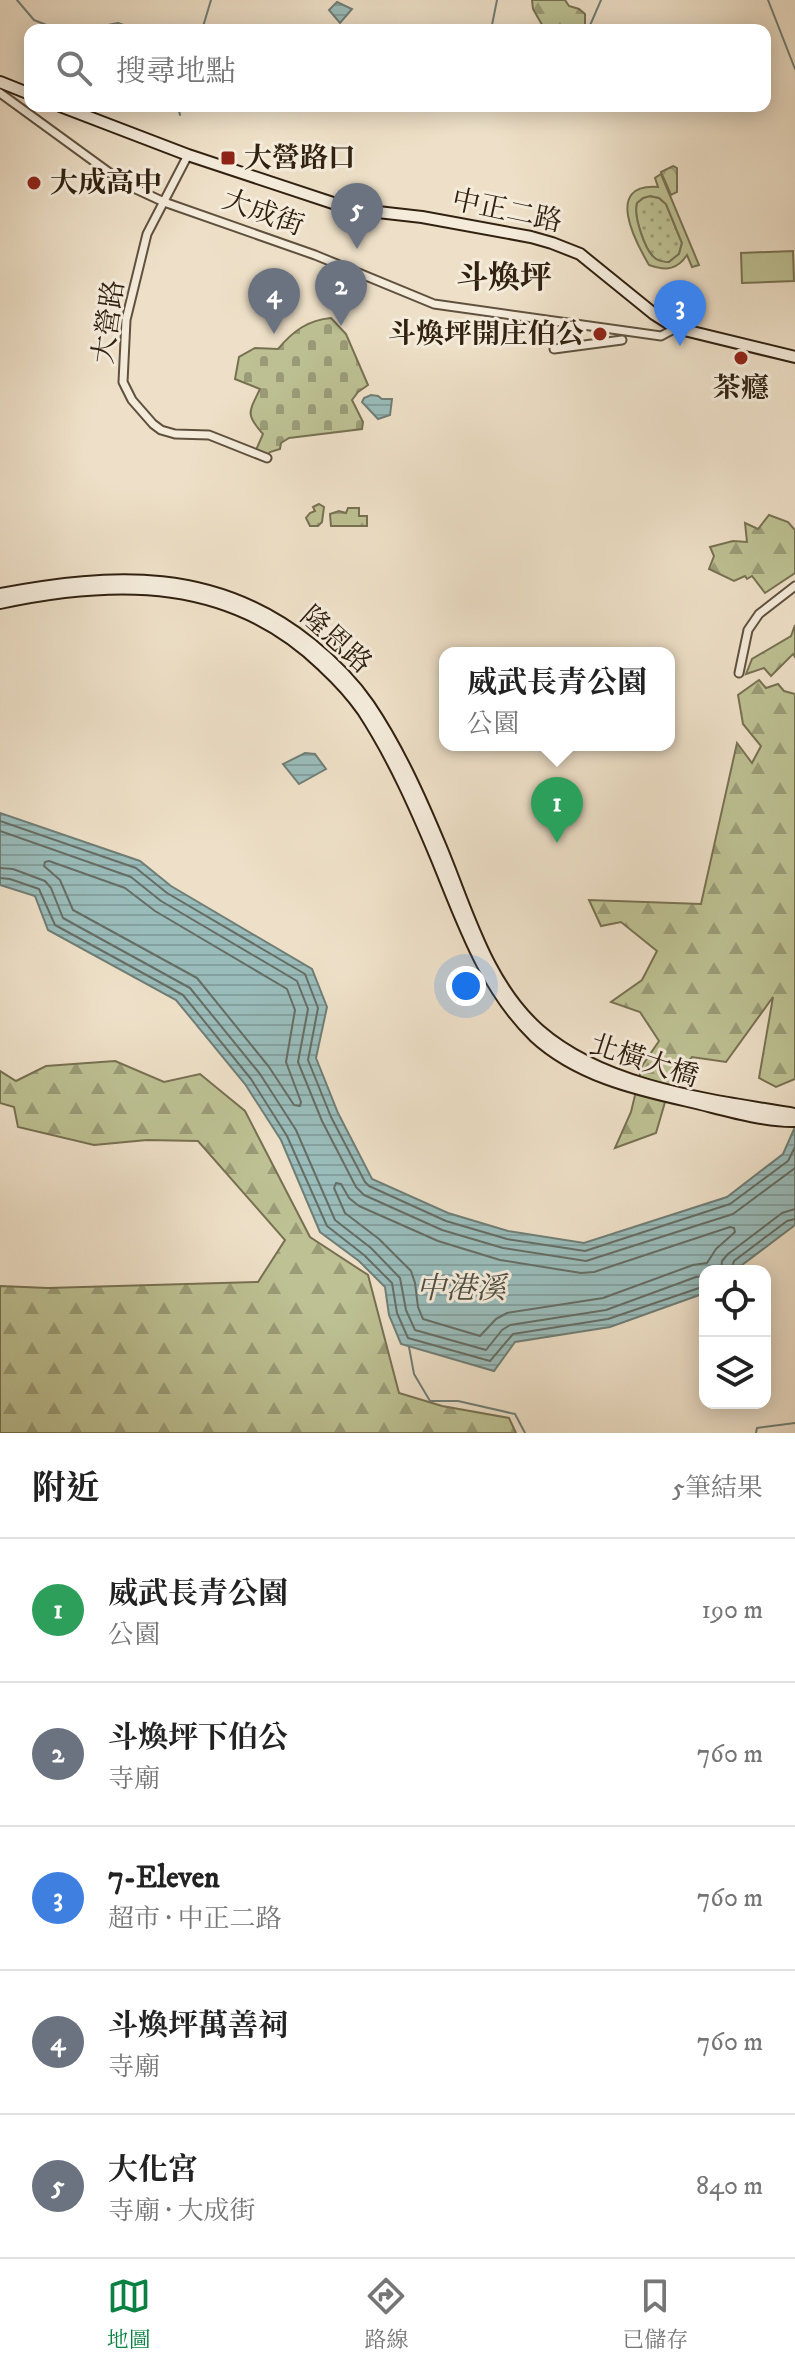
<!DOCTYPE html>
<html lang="zh-TW">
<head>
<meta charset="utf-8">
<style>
  :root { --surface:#fff; --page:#f2f2f2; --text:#222; --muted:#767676; --line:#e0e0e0; --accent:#0b8043 }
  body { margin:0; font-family:"IM FELL DW Pica","Noto Serif TC",serif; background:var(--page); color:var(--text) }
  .controls { position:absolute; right:24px; bottom:24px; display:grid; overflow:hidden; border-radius:16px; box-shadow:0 4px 20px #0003 }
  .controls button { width:72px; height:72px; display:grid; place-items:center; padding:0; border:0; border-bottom:2px solid var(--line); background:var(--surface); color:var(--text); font:40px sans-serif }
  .you { position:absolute; left:466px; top:986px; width:28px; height:28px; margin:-20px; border:6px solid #fff; border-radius:50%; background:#1a73e8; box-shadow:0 0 0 12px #1a73e833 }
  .badge { display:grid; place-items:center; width:52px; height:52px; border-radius:50%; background:var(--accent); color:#fff; font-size:26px; font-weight:700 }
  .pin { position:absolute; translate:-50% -66px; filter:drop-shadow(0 2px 4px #0008) }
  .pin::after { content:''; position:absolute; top:42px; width:28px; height:24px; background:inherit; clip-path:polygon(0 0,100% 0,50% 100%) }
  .popup { position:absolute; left:439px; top:647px; width:236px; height:104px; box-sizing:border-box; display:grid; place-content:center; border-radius:16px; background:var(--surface); filter:drop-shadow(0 2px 6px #0005); font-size:26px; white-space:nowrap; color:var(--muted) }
  .popup b { font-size:30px; color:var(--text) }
  .popup::after { content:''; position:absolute; left:50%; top:100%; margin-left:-16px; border:16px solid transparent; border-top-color:var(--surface) }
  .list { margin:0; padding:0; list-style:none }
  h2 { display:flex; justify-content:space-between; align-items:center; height:104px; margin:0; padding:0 32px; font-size:34px }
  h2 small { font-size:26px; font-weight:400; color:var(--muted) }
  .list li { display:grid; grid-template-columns:52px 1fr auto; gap:24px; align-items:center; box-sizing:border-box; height:144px; padding:0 32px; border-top:2px solid var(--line) }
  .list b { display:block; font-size:30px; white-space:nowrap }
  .list p { margin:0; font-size:26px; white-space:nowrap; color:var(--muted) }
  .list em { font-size:26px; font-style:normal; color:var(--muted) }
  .icon { flex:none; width:44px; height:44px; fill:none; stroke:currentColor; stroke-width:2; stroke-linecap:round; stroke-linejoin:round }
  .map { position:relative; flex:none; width:795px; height:1433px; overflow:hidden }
  .search { position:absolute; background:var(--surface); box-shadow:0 4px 20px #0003; left:24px; right:24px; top:24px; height:88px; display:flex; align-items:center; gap:20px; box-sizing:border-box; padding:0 28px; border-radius:16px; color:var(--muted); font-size:30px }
  .sheet { height:824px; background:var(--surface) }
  nav { display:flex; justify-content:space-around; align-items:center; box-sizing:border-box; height:112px; border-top:2px solid var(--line); background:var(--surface); font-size:22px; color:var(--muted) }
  nav a { display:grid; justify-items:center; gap:4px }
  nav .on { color:var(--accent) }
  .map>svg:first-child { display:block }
  .grass { fill:url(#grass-dots); stroke:#777152; stroke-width:2 }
  .forest { fill:url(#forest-firs); stroke:#777152; stroke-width:2 }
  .cemetery { fill:url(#cemetery-stones); stroke:#777152; stroke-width:2 }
  .park { fill:url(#park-crowns); stroke:#777152; stroke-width:2 }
  .garden { fill:#bdc193; stroke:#777152; stroke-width:2; fill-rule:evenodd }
  .water { fill:url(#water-rules); stroke:#707e76; stroke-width:2 }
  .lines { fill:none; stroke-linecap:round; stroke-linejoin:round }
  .shore { stroke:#666e65; stroke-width:2 }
  .stream { stroke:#707e76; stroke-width:2 }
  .minor-casing { stroke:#60513e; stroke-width:11 }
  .secondary-casing { stroke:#312110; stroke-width:14 }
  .minor { stroke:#f4ebdb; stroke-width:7 }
  .secondary { stroke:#f4ebdb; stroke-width:10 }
  .poi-dot { fill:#8f2418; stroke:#f4ebdb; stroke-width:3 }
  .labels { text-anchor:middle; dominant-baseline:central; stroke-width:6; stroke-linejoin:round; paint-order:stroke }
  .poi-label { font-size:28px; font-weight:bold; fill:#312110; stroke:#f4ebdb; text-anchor:start }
  .street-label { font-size:28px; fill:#312110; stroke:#f4ebdb }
  .water-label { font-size:30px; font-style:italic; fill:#505043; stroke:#f4ebdb }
  .quarter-label { font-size:32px; font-weight:bold; fill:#312110; stroke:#f4ebdb }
</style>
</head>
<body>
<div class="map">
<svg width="795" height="1433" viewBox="0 0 795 1433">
  <defs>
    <pattern id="grass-dots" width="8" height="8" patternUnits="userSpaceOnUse" patternTransform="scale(2)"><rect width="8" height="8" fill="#bdc193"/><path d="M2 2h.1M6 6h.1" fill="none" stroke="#9a9c77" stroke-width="1.8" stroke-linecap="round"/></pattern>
    <pattern id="forest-firs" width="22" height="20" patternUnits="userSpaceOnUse" patternTransform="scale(2)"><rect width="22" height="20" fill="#bdc193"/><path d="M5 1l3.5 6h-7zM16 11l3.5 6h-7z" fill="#9a9c77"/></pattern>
    <pattern id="cemetery-stones" width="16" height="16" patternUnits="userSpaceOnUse" patternTransform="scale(2)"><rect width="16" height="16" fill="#bdc193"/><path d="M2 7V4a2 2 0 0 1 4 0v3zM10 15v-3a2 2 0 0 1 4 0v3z" fill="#9a9c77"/></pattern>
    <pattern id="park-crowns" width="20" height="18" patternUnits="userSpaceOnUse" patternTransform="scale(2)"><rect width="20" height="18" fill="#bdc193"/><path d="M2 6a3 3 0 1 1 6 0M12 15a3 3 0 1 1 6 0" fill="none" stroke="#9a9c77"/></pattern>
    <pattern id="water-rules" width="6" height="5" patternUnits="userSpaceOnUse" patternTransform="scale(2)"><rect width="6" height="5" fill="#9abcba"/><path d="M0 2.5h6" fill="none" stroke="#85a19f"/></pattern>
  </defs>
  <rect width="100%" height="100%" fill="#eee0c8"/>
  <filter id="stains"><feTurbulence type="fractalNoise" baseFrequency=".0025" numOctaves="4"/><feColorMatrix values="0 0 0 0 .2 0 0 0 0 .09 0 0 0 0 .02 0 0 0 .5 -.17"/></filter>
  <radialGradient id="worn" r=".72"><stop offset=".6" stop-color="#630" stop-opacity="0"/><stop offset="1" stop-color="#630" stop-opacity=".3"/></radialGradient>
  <!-- grass -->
  <path class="grass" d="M649 196 659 198 666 204 682 243 679 254 669 262C664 262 661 262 656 259 645 252 633 215 637 203L643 198Z"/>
  <!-- forest -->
  <path class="forest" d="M532 0H565L569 6 579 9 585 14V27L582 30H545L533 9Z
    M319 504 324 507 322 522 318 526H310L306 518 310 513 315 511 313 507Z
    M348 508H359V516H367V526H331L330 514 339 511 346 513Z
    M769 515 788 522 795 530V573L765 593 752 576 747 579 745 576 734 581 709 569 714 556 710 547 733 541 747 542 745 523 758 529Z
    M795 625V657L793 654 771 676 764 668 746 674 752 659 791 636Z
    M759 680 766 688 778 684 784 691 795 694V1079L776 1087 759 1078 773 997 726 1062 692 1057 670 1085 656 1133 615 1148 631 1112 642 1066 659 1041 640 1012 611 1002 642 980 657 951 621 922 601 926 589 900 701 904 737 743 752 763 761 746 743 724 738 695Z
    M115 1061 164 1082 200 1074 245 1111 310 1237 368 1275 399 1393 442 1406 509 1418 516 1433H0V1286L48 1288 258 1282 285 1240 198 1141 147 1140 94 1145 18 1127 14 1107 0 1103V1071L16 1081 46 1066Z"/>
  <!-- cemetery -->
  <path class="cemetery" d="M331 318 346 334 368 385 358 392 352 400 363 422 362 429 289 438 281 443 280 449 270 452 267 456 256 450 263 434C245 414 249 412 260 389L235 379 239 357 255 348 278 349C293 331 308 320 331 318Z"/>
  <!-- park -->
  <path class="park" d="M673 166 677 168V192L671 195 661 172Z"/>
  <!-- garden -->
  <path class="garden" d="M661 174 699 265 692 267 687 255C677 270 666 271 649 265 635 241 604 183 658 187L655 178ZM650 196 659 198 666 204 682 243 679 254 669 262C664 262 661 262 656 259 645 252 633 215 637 203L643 198Z
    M793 251 794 281 742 283 741 253Z"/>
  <!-- water -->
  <path class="water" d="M337 2 352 9 340 23 329 10Z
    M371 395 378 396 382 399H392L390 415 378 419 362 402 364 398Z
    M305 753 315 754 326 769 299 784 283 764Z
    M0 813 140 861 171 886 312 969 327 1007 316 1058 338 1113 372 1179 448 1213 508 1231 584 1243 727 1197 783 1154 795 1127V1225L734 1271H705V1293L610 1327 515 1342 494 1371 401 1344 389 1315 385 1287 359 1261 320 1232 281 1140 245 1084 176 1000 48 930 35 896 0 885Z"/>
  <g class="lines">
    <!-- shore -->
    <path class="shore" d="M0 821 136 868 167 893 305 974 318 1008 308 1060 331 1117 365 1182 369 1186 446 1221 507 1239 585 1251 730 1204 788 1161 795 1147
      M0 831 131 877 161 901 297 981 308 1009 298 1062 322 1121 356 1187 364 1195 442 1230 503 1248 586 1261 733 1214 795 1168
      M49 861 125 888 155 911 287 989 295 1010 286 1062 301 1102 300 1106 294 1105 269 1067 197 978 73 910 60 880 44 866 45 862Z
      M0 868 13 869 45 881 51 888 63 918 190 988 260 1074 296 1130 335 1220 371 1248 400 1278 406 1310 415 1330 486 1350 502 1330 510 1325 606 1310 696 1277 705 1276
      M0 878 10 879 39 889 55 925 183 995 251 1079 287 1136 327 1226 364 1255 392 1283 397 1313 408 1338 490 1361 513 1334 608 1319 705 1286
      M336 1183 341 1184 349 1198 359 1206 438 1241 500 1260 581 1273 594 1272 730 1227 734 1228 735 1232 716 1249 707 1263 693 1265 603 1298 507 1313 496 1319 480 1336 423 1319 418 1307 415 1283 411 1271 379 1239 345 1213 334 1188Z
      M721 1271 722 1261 728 1254 782 1213 795 1209
      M731 1271 734 1261 787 1221 795 1219"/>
    <!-- stream -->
    <path class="stream" d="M17 0 34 20 54 28 82 30 118 23 138 30
      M768 0 795 69
      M202 30 211 0
      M491 30 497 0
      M588 30 601 0
      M178 106 180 115
      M409 1347 414 1374 430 1401H458L515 1414 525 1433
      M756 1433 757 1428 795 1423"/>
    <defs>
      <path id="minor" d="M0 93 125 184 164 202 315 255 434 304 661 336 676 328
        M188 155 147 234 126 320 123 382 132 400 153 424 161 430 175 434 209 435 267 458
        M554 349 622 340
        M739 673 748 630 759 614 795 586"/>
      <path id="secondary" d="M0 82 30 94
        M60 106 188 155 351 209 422 217 531 237 552 243 580 254 654 314 676 328 795 357
        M0 594C113 573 216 567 311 644 332 661 353 682 369 705 398 748 420 797 440 845 467 909 486 983 539 1030 605 1088 711 1100 795 1114
        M0 603C117 578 232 577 323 666 337 679 352 695 363 711 393 757 415 807 436 857 462 920 484 987 534 1036 576 1075 634 1089 688 1101 719 1108 763 1122 795 1121"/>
    </defs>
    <!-- minor casing -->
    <use href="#minor" class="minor-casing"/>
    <!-- secondary casing -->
    <use href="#secondary" class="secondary-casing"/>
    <!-- minor -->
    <use href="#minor" class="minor"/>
    <!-- secondary -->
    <use href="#secondary" class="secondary"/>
  </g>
  <!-- markers -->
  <g class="poi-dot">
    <rect x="220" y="150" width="16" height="16" rx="4"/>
    <circle cx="34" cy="183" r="8"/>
    <circle cx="600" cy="334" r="8"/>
    <circle cx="741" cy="358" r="8"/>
  </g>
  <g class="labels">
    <!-- poi labels -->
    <g class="poi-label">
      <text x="244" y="158">大營路口</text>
      <text x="50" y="183">大成高中</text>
      <text x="584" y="334" text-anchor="end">斗煥坪開庄伯公</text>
      <text x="741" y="388" text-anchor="middle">茶癮</text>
    </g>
    <!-- street labels -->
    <g class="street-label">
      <text transform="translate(507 211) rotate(12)">中正二路</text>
      <text transform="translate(263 213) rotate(20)">大成街</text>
      <text transform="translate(109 322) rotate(-82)">大營路</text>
      <text transform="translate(336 640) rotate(42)">隆恩路</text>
      <text transform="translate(644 1061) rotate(18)">北橫大橋</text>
    </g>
    <!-- water labels -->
    <g class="water-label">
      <text x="461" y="1289">中港溪</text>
    </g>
    <!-- quarter labels -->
    <g class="quarter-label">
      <text x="504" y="279">斗煥坪</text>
    </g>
  </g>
  <rect width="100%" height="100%" filter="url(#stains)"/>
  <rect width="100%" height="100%" fill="url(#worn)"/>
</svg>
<div class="controls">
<button><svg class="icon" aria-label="locate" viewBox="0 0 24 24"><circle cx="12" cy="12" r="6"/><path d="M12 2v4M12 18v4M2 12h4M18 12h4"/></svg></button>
<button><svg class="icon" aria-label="layers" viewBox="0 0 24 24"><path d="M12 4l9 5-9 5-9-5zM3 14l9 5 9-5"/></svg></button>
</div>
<div class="you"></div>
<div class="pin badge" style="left:557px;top:843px;background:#2e9e5b">1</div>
<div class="popup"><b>威武長青公園</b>公園</div>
<div class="pin badge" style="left:341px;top:326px;background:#6b7280">2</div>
<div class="pin badge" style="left:680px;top:346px;background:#3f7fe0">3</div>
<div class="pin badge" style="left:274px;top:334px;background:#6b7280">4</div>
<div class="pin badge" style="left:357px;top:249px;background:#6b7280">5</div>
<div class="search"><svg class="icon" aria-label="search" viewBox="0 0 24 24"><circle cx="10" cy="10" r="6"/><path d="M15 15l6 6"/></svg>搜尋地點</div>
</div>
<section class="sheet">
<h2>附近<small>5筆結果</small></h2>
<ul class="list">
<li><span class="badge" style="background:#2e9e5b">1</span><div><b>威武長青公園</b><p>公園</p></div><em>190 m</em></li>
<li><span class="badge" style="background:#6b7280">2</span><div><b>斗煥坪下伯公</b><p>寺廟</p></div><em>760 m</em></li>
<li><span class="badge" style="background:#3f7fe0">3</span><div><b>7-Eleven</b><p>超市 · 中正二路</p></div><em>760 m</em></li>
<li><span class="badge" style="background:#6b7280">4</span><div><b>斗煥坪萬善祠</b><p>寺廟</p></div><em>760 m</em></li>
<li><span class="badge" style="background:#6b7280">5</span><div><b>大化宮</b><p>寺廟 · 大成街</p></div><em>840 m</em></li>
</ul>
</section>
<nav>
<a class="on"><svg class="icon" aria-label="map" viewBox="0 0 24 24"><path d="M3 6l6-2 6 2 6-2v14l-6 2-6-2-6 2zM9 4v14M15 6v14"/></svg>地圖</a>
<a><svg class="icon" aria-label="directions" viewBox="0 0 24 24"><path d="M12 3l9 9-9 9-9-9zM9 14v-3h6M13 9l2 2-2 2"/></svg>路線</a>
<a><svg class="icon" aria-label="saved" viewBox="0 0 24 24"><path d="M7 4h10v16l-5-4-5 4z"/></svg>已儲存</a>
</nav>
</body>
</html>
